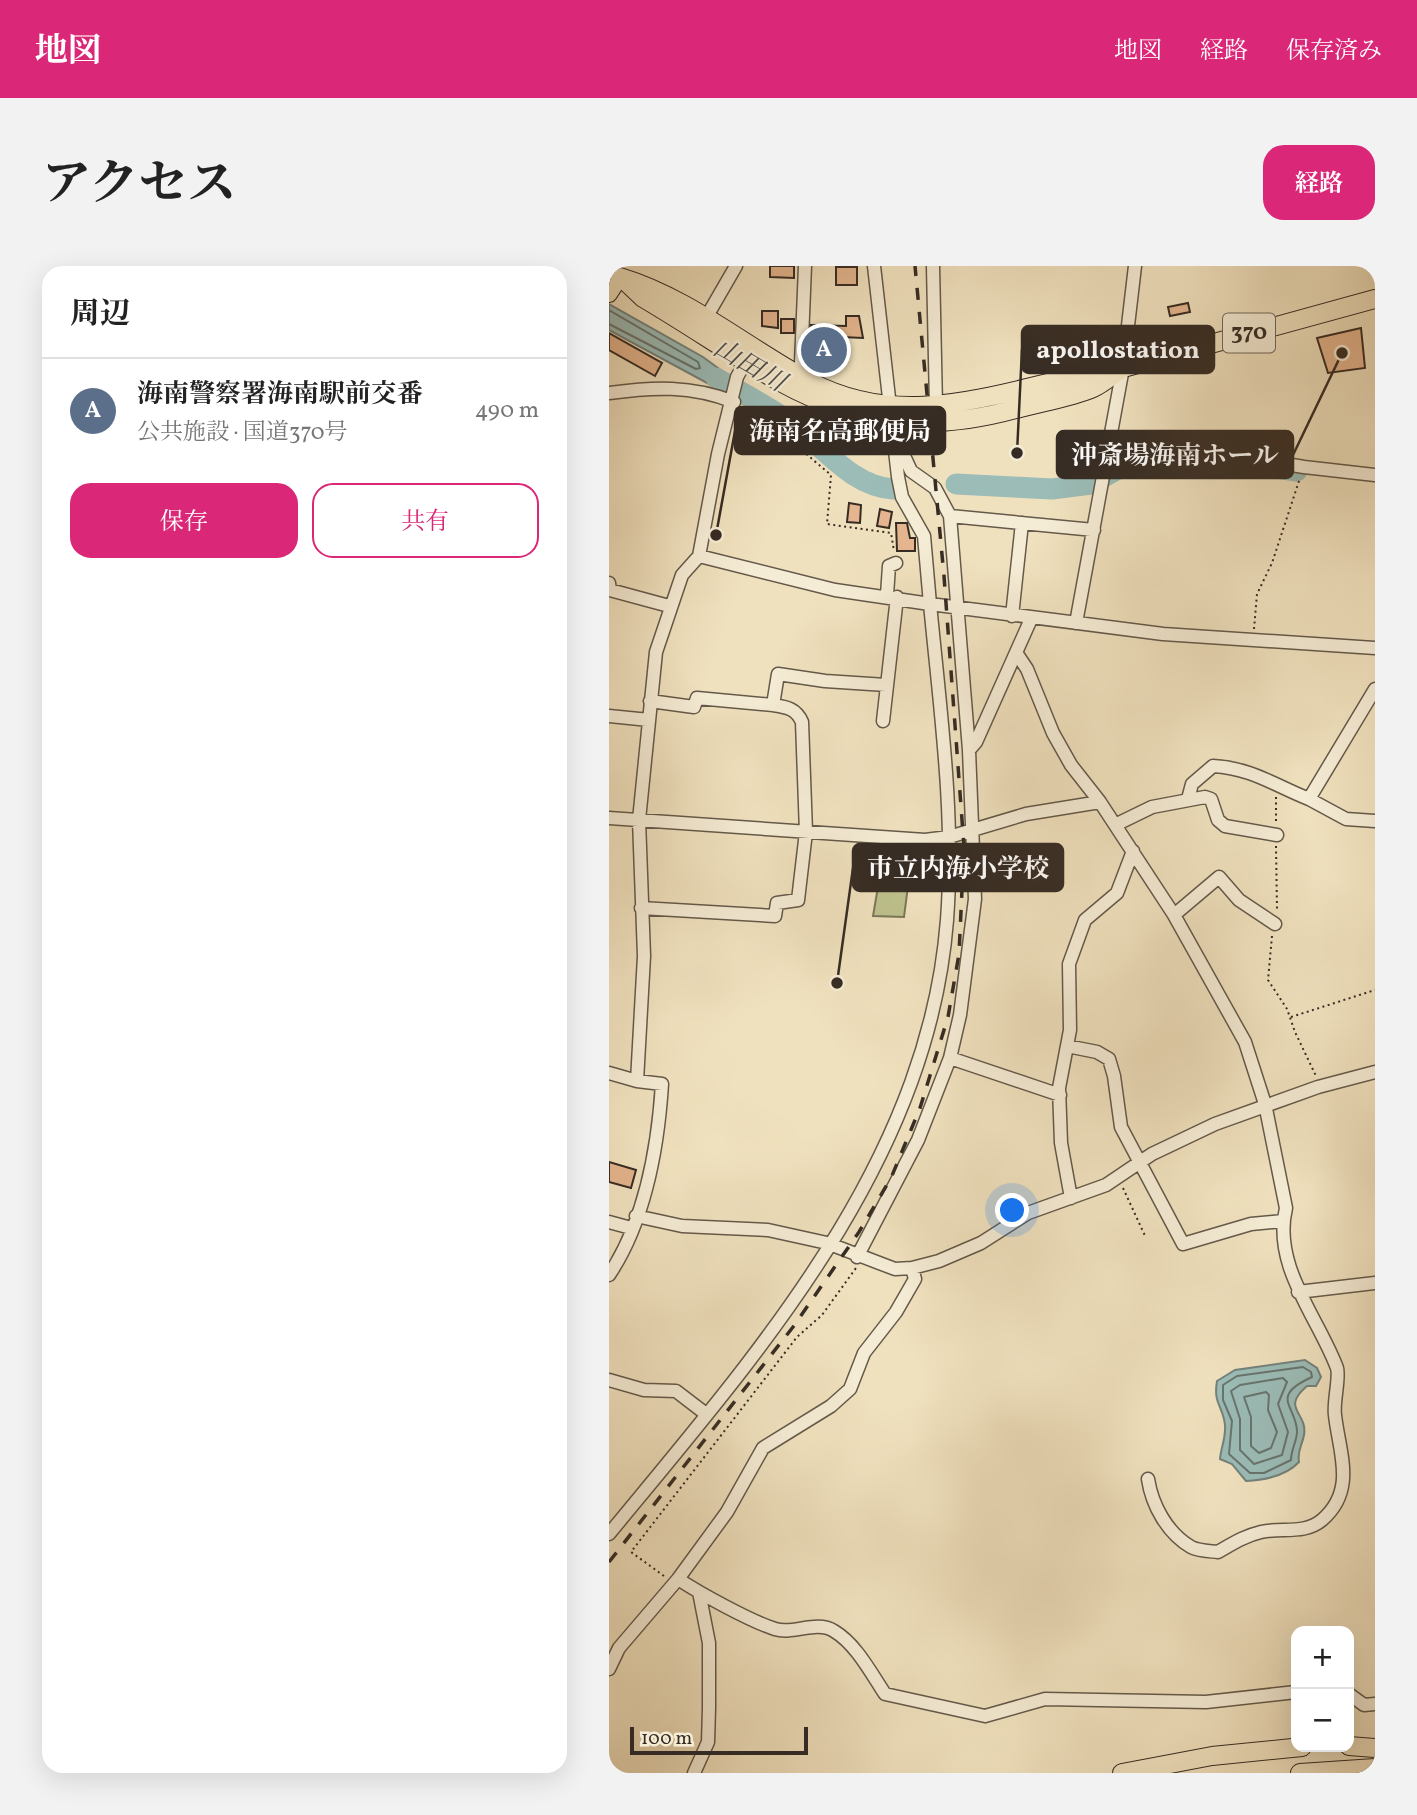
<!DOCTYPE html>
<html lang="ja">
<head>
<meta charset="utf-8">
<style>
  :root { --surface:#fff; --page:#f2f2f2; --text:#222; --muted:#767676; --line:#e0e0e0; --accent:#db2777 }
  body { margin:0; font-family:Vollkorn,"Noto Serif JP",serif; background:var(--page); color:var(--text) }
  .controls { position:absolute; right:21px; bottom:21px; display:grid; overflow:hidden; border-radius:14px; box-shadow:0 7px 28px #0002 }
  .controls button { width:63px; height:63px; display:grid; place-items:center; padding:0; border:0; border-bottom:2px solid var(--line); background:var(--surface); color:var(--text); font:35px sans-serif }
  .scale { position:absolute; left:21px; bottom:18px; width:178px; box-sizing:border-box; padding-left:7px; border:4px solid #362c24; border-top:0; font-size:19px; line-height:24px; white-space:nowrap; color:#362c24; -webkit-text-stroke:5px #f5ecd5; paint-order:stroke }
  .you { position:absolute; left:404px; top:945px; width:24px; height:24px; margin:-18px; border:5px solid #fff; border-radius:50%; background:#1a73e8; box-shadow:0 0 0 10px #1a73e833 }
  .badge { display:grid; place-items:center; width:46px; height:46px; border-radius:50%; background:var(--accent); color:#fff; font-size:23px; font-weight:700 }
  .pin { position:absolute; translate:-50% -50%; border:4px solid #fff; box-shadow:0 2px 7px #0006 }
  .list { margin:0; padding:0; list-style:none }
  h2 { display:flex; justify-content:space-between; align-items:center; height:91px; margin:0; padding:0 28px; font-size:30px }
  h2 small { font-size:23px; font-weight:400; color:var(--muted) }
  .list li { display:grid; grid-template-columns:46px 1fr auto; gap:21px; align-items:center; box-sizing:border-box; height:105px; padding:0 28px; border-top:2px solid var(--line) }
  .list b { display:block; font-size:26px; white-space:nowrap }
  .list p { margin:0; font-size:23px; white-space:nowrap; color:var(--muted) }
  .list em { font-size:23px; font-style:normal; color:var(--muted) }
  .actions { display:flex; gap:14px; padding:21px 28px }
  .actions a { flex:1; padding:16px 0; border:2px solid var(--accent); border-radius:21px; text-align:center; font-size:24px; color:var(--accent) }
  .actions .main { background:var(--accent); color:#fff }
  .map { position:relative; flex:none; width:766px; height:1507px; overflow:hidden; border-radius:21px }
  header { display:flex; align-items:center; gap:42px; box-sizing:border-box; height:98px; padding:0 35px; background:var(--accent); color:#fff }
  header strong { font-size:33px }
  nav { display:flex; gap:38px; margin-inline-start:auto; font-size:24px }
  .intro { display:flex; align-items:center; justify-content:space-between; box-sizing:border-box; height:168px; padding:0 42px }
  h1 { margin:0; font-size:49px }
  .button { padding:18px 32px; border-radius:21px; background:var(--accent); color:#fff; font-size:24px; font-weight:700 }
  main { display:flex; gap:42px; padding:0 42px }
  aside { flex:1; background:var(--surface); border-radius:21px; box-shadow:0 7px 28px #0002 }
  .map>svg:first-child { display:block }
  .green { fill:#bec28e; stroke:#7a7759; stroke-width:2 }
  .water { fill:#9bbcb7; stroke:#73827c; stroke-width:2 }
  .lines { fill:none; stroke-linecap:round; stroke-linejoin:round }
  .shore { stroke:#68746e; stroke-width:2 }
  .river { stroke:#9bbcb7; stroke-width:21 }
  .building { fill:#e4b58e; stroke:#362c24; stroke-width:2 }
  .minor-casing { stroke:#64594a; stroke-width:15 }
  .major-casing { stroke:#362c24; stroke-width:18 }
  .highway-casing { stroke:#362c24; stroke-width:20 }
  .path { stroke:#362c24; stroke-width:2; stroke-dasharray:2 3.5; stroke-linecap:butt }
  .minor { stroke:#f5ecd5; stroke-width:12 }
  .major { stroke:#f0e1be; stroke-width:16 }
  .highway { stroke:#f0e1be; stroke-width:18 }
  .rail { stroke:#362c24; stroke-width:3.5; stroke-dasharray:12 12; stroke-linecap:butt }
  .labels { text-anchor:middle; dominant-baseline:central; stroke-width:5; stroke-linejoin:round; paint-order:stroke }
  .shield { fill:#f5ecd5; stroke:#6f6659; stroke-width:2 }
  .shield-label { font-size:23px; font-weight:bold; fill:#362c24 }
  .water-label { font-size:26px; font-style:italic; fill:#4f5049; stroke:#f5ecd5 }
  .leader { fill:none; stroke:#362c24; stroke-width:2.5 }
  .callout-dot { fill:#362c24; stroke:#f5ecd5; stroke-width:2.5 }
  .callout { fill:#362c24; stroke:#362c24; stroke-width:2.5 }
  .callout-label { font-size:26px; text-anchor:middle; font-weight:bold; fill:#fff }
</style>
</head>
<body>
<header>
<strong>地図</strong>
<nav><a>地図</a><a>経路</a><a>保存済み</a></nav>
</header>
<div class="intro"><h1>アクセス</h1><a class="button">経路</a></div>
<main>
<aside>
<h2>周辺<small></small></h2>
<ul class="list">
<li><span class="badge" style="background:#5c6f8a">A</span><div><b>海南警察署海南駅前交番</b><p>公共施設 · 国道370号</p></div><em>490 m</em></li>
</ul>
<div class="actions"><a class="main">保存</a><a>共有</a></div>
</aside>
<div class="map">
<svg width="766" height="1507" viewBox="0 0 766 1507">
  <rect width="100%" height="100%" fill="#f0e1be"/>
  <filter id="stains"><feTurbulence type="fractalNoise" baseFrequency=".00286" numOctaves="4"/><feColorMatrix values="0 0 0 0 .2 0 0 0 0 .09 0 0 0 0 .02 0 0 0 .5 -.17"/></filter>
  <radialGradient id="worn" r=".72"><stop offset=".6" stop-color="#630" stop-opacity="0"/><stop offset="1" stop-color="#630" stop-opacity=".3"/></radialGradient>
  <!-- green -->
  <path class="green" d="M270 615 299 620 295 651 264 650Z"/>
  <!-- water -->
  <path class="water" d="M0 38 94 91 124 113 122 130 0 64Z
    M696 1094 708 1102 712 1111 707 1120H698C671 1143 699 1146 695 1169 693 1180 688 1184 690 1196 677 1210 656 1214 637 1215L623 1198 611 1193C612 1181 617 1172 616 1159 614 1140 604 1138 608 1115L626 1104Z"/>
  <g class="lines">
    <!-- shore -->
    <path class="shore" d="M0 44 89 96 91 102 87 103 0 58
      M694 1101 702 1106 703 1111C659 1131 688 1140 688 1166 688 1175 682 1183 682 1194L655 1207H641L620 1188 623 1155 614 1134V1119L628 1110Z
      M674 1112 678 1116 669 1138 679 1166 673 1189 645 1198 631 1184V1153L622 1125 631 1119Z
      M657 1126 660 1129 659 1144 668 1166 662 1182 650 1187 642 1180V1151L635 1131Z"/>
    <!-- river -->
    <path class="river" d="M107 112C130 125 154 138 177 153 211 176 240 220 284 223
      M347 218 443 223 482 218 536 188H563L688 205"/>
  </g>
  <!-- building -->
  <path class="building" d="M161 0H185V12L161 11Z
    M227 1H248V19H227Z
    M579 37 581 46 561 50 559 41Z
    M153 45H169V62L153 60Z
    M237 50H250L254 72 233 71V88H201L202 59 237 60Z
    M172 53H185V67H172Z
    M752 62 756 102 719 107 708 72Z
    M0 67 53 97 46 110 0 84Z
    M240 237 252 239 251 257 238 256Z
    M271 243 283 246 280 262 268 260Z
    M287 257H298L301 272H306V285H288Z
    M0 896 27 904 22 922 0 916Z"/>
  <g class="lines">
    <defs>
      <path id="minor" d="M265 0 289 211 293 231 315 270 321 338 554 368 766 382
        M324 0 327 140
        M94 57 127 0
        M185 113 192 98 196 0
        M0 127C44 121 82 119 125 136
        M500 176 575 181 695 201 766 209
        M290 179 302 205 326 222 341 250
        M0 317 1 324 60 340
        M278 329 280 300 287 297
        M403 350 413 257
        M467 357 514 102 526 0
        M408 388 418 403 444 467 462 499 491 536 565 649 636 776 656 838 677 942C663 1000 709 1051 728 1102 731 1111 724 1137 726 1149 730 1186 748 1224 713 1254 695 1269 673 1261 652 1266 635 1270 623 1278 609 1286 601 1285 589 1285 582 1281 558 1267 543 1239 539 1213
        M41 435 85 441 88 432 164 439 169 408 216 415 277 419
        M0 450 40 454
        M274 455 288 331
        M360 484 341 250 485 264
        M579 533 583 518 604 500C642 502 665 519 700 533L766 423
        M700 533 737 553 766 555
        M0 552 316 574 340 571 417 548 491 536
        M506 559 543 541 596 531 602 533 609 554 616 560 668 569
        M32 642 166 650 168 637 189 634 197 566 193 456C187 442 177 441 164 439
        M565 649 610 611 630 634 666 658
        M458 780 488 786 500 793 505 810 512 861 574 978 642 958 674 955
        M341 792 451 829
        M0 807 28 815 53 818C49 881 36 955 0 1009
        M28 815 35 690 30 554 47 386 73 309 90 290 109 188 128 111 139 91
        M462 932 452 877 450 822 461 764 460 698 476 654 508 627 524 585
        M27 950 73 960 159 964 218 977 286 1003 303 1002 330 995 372 977 419 947 497 919 543 888 606 858 709 821 766 806
        M0 956 22 962
        M248 991 309 874 341 792 351 749 366 633 360 484 367 476 422 353
        M689 1026 766 1017
        M0 1114 35 1124 67 1125 97 1148
        M0 1268C148 1088 319 898 338 654 346 549 331 443 321 338L226 324 90 290
        M69 1313C92 1328 141 1355 166 1363 184 1369 207 1354 225 1365 247 1378 262 1407 276 1428L376 1450 436 1433 597 1436 687 1426
        M0 1403 10 1382 69 1313 118 1246 154 1182 222 1140 241 1123 255 1087 287 1046 306 1013 303 1002
        M740 1428 755 1439 766 1438
        M85 1507 99 1476 100 1442V1377L90 1326"/>
      <path id="major" d="M0 28 11 11"/>
      <path id="highway" d="M11 11C81 32 138 82 202 116 306 171 409 116 514 102L766 33
        M14 13 34 32C168 111 241 188 407 143 432 136 461 132 484 122 493 118 502 110 511 104
        M740 1480 766 1482
        M513 1507 603 1490 693 1481
        M691 1507 766 1502"/>
    </defs>
    <!-- minor casing -->
    <use href="#minor" class="minor-casing"/>
    <!-- major casing -->
    <use href="#major" class="major-casing"/>
    <!-- highway casing -->
    <use href="#highway" class="highway-casing"/>
    <!-- path -->
    <path class="path" d="M136 142 151 149 222 209 218 258 282 267 285 285
      M645 363 648 328 663 297 691 212
      M667 531V557
      M667 580 668 644
      M663 670 659 714 678 743 686 766 707 810
      M682 751 766 724
      M514 922 537 972
      M55 1310 22 1286 188 1071 213 1049 247 1002"/>
    <!-- minor -->
    <use href="#minor" class="minor"/>
    <!-- major -->
    <use href="#major" class="major"/>
    <!-- highway -->
    <use href="#highway" class="highway"/>
    <!-- rail -->
    <path class="rail" d="M0 1296 184 1061 250 966 282 912 311 842 339 751 350 688 355 581 335 310 306 0"/>
  </g>
  <g class="labels">
    <!-- shield labels -->
    <rect class="shield" x="614" y="47.5" width="52" height="39" rx="5"/>
    <g class="shield-label">
      <text x="640" y="67">370</text>
    </g>
    <!-- water labels -->
    <g class="water-label">
      <text transform="translate(140 100) rotate(30)">山田川</text>
    </g>
  </g>
  <!-- callouts -->
  <path class="leader" d="M408 187L413 83M107 269L126 165M733 87L684 189M228 717L244 602"/>
  <g class="callout-dot">
    <circle cx="408" cy="187" r="7"/>
    <circle cx="107" cy="269" r="7"/>
    <circle cx="733" cy="87" r="7"/>
    <circle cx="228" cy="717" r="7"/>
  </g>
  <g class="callout">
    <rect x="413" y="60" width="192" height="47" rx="7"/>
    <rect x="126" y="141" width="210" height="47" rx="7"/>
    <rect x="448" y="165" width="236" height="47" rx="7"/>
    <rect x="244" y="578" width="210" height="47" rx="7"/>
  </g>
  <g class="callout-label">
    <text x="509" y="92">apollostation</text>
    <text x="231" y="174">海南名高郵便局</text>
    <text x="566" y="198">沖斎場海南ホール</text>
    <text x="349" y="611">市立内海小学校</text>
  </g>
  <rect width="100%" height="100%" filter="url(#stains)"/>
  <rect width="100%" height="100%" fill="url(#worn)"/>
</svg>
<div class="controls">
<button>+</button>
<button>−</button>
</div>
<div class="scale">100 m</div>
<div class="you"></div>
<div class="pin badge" style="left:215px;top:84px;background:#5c6f8a">A</div>
</div>
</main>
</body>
</html>
